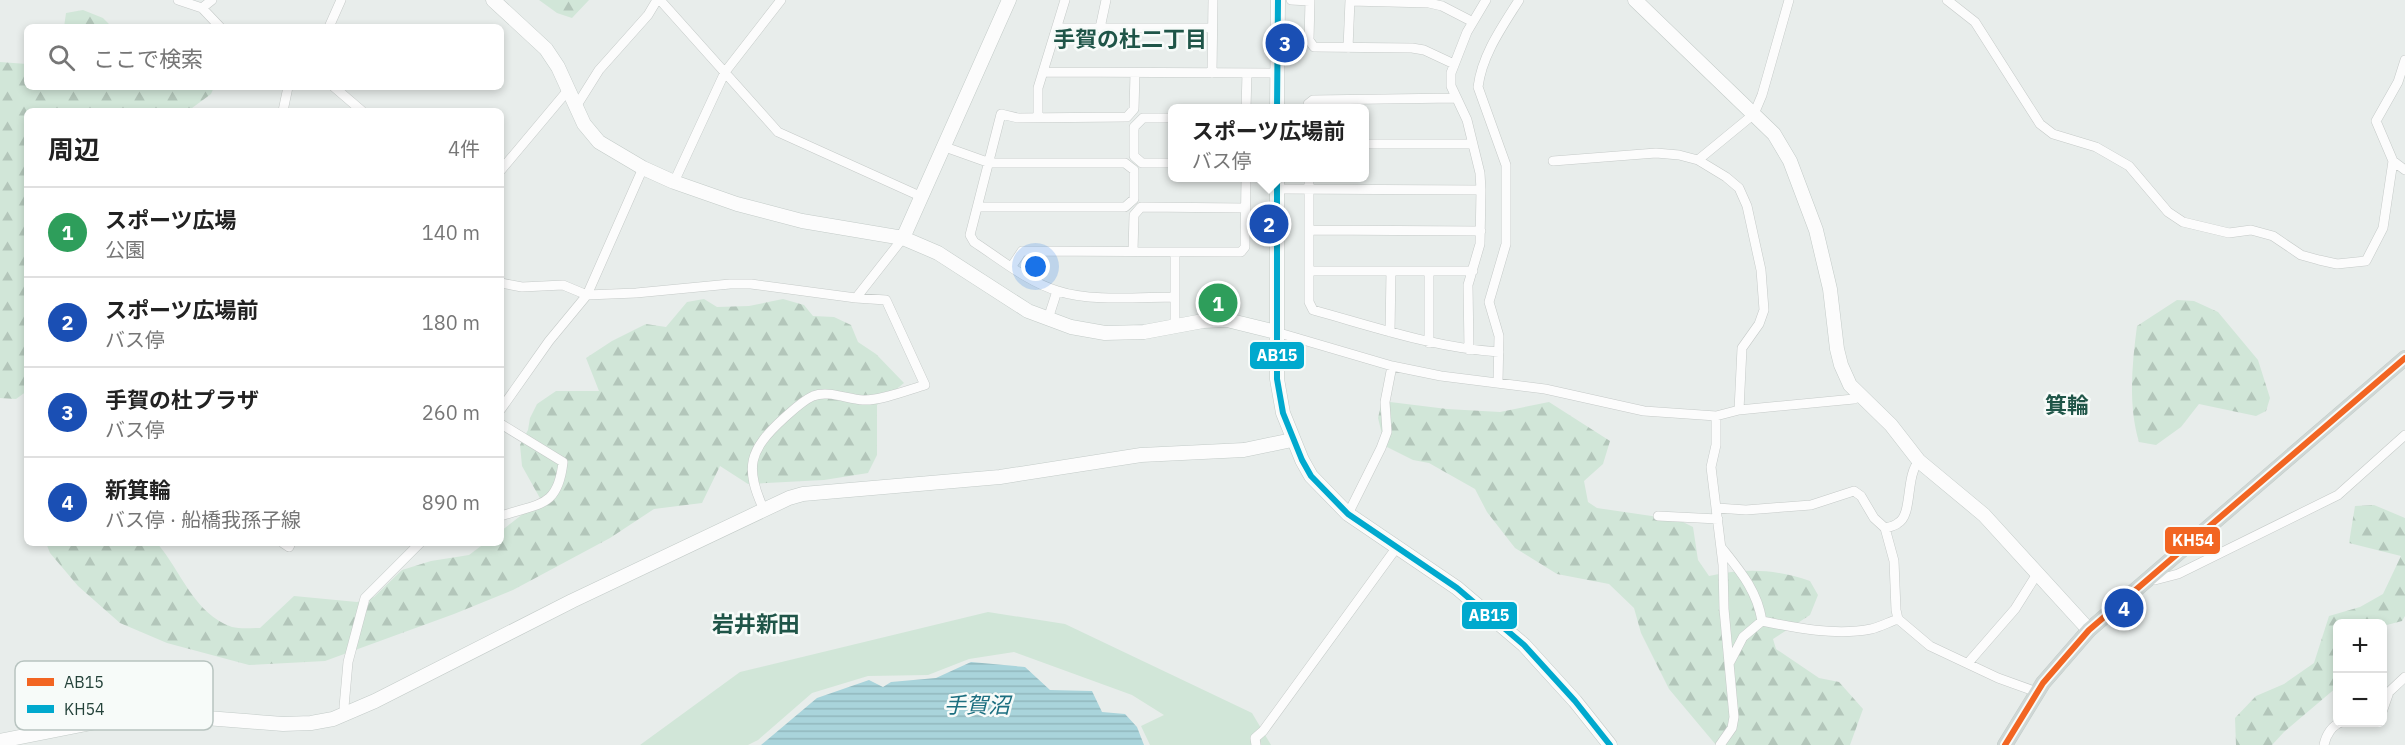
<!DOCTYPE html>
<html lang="ja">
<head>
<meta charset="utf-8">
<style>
  :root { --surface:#fff; --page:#f6f6f6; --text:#222; --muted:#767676; --line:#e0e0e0; --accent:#b45309 }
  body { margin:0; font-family:"IBM Plex Sans","Noto Sans JP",sans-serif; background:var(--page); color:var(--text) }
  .controls { position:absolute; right:18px; bottom:18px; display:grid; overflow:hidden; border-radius:9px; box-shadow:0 3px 9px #0003 }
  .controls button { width:54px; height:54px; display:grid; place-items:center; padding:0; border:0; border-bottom:2px solid var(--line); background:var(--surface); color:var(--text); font:30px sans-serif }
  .you { position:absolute; left:1036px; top:267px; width:21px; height:21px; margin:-15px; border:4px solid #fff; border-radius:50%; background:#1a73e8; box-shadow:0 0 0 9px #1a73e833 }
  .badge { display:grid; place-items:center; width:39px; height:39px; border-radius:50%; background:var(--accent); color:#fff; font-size:20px; font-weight:700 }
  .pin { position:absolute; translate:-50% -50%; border:3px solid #fff; box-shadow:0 2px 6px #0006 }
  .popup { position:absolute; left:1168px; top:104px; width:201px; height:78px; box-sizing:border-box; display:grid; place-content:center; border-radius:9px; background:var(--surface); filter:drop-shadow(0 2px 4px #0005); font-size:20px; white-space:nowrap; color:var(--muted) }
  .popup b { font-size:22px; color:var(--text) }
  .popup::after { content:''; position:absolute; left:50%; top:100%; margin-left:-12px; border:12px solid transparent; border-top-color:var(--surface) }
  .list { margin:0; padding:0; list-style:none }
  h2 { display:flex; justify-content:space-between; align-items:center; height:78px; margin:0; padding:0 24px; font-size:26px }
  h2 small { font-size:20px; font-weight:400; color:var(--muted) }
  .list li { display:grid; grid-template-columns:39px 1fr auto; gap:18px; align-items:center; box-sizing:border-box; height:90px; padding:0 24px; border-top:2px solid var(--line) }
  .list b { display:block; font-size:22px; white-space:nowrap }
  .list p { margin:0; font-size:20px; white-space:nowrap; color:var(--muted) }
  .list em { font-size:20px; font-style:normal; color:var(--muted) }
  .icon { flex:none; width:33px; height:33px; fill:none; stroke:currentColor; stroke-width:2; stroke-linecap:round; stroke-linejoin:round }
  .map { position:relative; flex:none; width:2405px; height:745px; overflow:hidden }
  .search { position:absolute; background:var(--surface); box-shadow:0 3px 9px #0003; left:24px; top:24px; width:480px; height:66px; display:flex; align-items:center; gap:15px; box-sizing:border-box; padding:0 21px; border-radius:9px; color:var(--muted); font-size:22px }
  .panel { position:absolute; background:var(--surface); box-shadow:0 3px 9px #0003; left:24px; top:108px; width:480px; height:438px; border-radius:9px }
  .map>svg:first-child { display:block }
  .forest { fill:url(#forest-firs) }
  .green { fill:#d1e6d8 }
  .water { fill:url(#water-rules) }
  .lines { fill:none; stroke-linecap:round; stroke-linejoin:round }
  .street-casing { stroke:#c5cac8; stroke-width:10 }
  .secondary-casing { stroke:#c3cbc8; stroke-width:15 }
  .primary-casing { stroke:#c3ccc9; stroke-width:16 }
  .street { stroke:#fcfcfc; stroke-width:9 }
  .secondary { stroke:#fcfcfc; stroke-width:14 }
  .primary { stroke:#cfd7d5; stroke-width:15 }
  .bus-1-casing { stroke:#f7fbf9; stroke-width:10 }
  .bus-2-casing { stroke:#f7fbf9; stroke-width:10 }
  .bus-1 { stroke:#f26522; stroke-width:6 }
  .bus-2 { stroke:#00a9ce; stroke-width:6 }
  .labels { text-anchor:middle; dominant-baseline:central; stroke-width:5; stroke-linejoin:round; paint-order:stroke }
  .neighbourhood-label { font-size:22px; font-weight:bold; fill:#1f5548; stroke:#f7fbf9 }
  .water-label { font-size:22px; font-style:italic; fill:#1c6f80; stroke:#f7fbf9 }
  .key { fill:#f7fbf9; stroke:#b8c4c0; stroke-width:1.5 }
  .key-label { font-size:16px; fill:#24423a }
  .line-badge { stroke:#f7fbf9; stroke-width:2 }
  .badge-label { font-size:16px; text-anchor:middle; font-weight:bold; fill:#fff }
</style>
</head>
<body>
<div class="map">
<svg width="2405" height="745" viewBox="0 0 2405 745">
  <defs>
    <pattern id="forest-firs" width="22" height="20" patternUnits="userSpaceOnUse" patternTransform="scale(1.5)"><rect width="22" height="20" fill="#d1e6d8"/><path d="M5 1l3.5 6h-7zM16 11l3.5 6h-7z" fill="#b3c6ba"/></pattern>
    <pattern id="water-rules" width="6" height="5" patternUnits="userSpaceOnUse" patternTransform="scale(1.5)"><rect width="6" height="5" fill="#a9d4db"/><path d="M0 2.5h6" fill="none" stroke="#91b7bd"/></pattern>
  </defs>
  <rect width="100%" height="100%" fill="#e8edeb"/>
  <!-- forest -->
  <path class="forest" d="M539 0H589L572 18 557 13Z
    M83 10 103 18 112 27H64L66 13Z
    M0 62 27 64V87H214L211 94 188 111H27V391L16 399 0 398Z
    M704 299 717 307 749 306 783 299 804 305 813 316 834 317 851 325 858 342 876 354 904 383 877 405V455L868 473 824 480 748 484 720 466 702 503 654 509 610 538 513 590 454 614 325 661 249 665 167 643 120 623 78 586 50 553 46 543H157C181 571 194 614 232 627 240 629 251 628 260 628L294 596 357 602 374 597 402 570 431 561 469 555 485 543H501V531L541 500 522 466 520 445 528 430 530 418 537 404 556 391H599L586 358 612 341 646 324 666 327 687 302Z
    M2177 300 2194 301 2218 312 2258 360 2270 398 2266 411 2256 416 2199 404 2181 427 2156 445 2139 442C2128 405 2132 364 2137 326Z
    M1382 401 1447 409 1500 412 1549 402 1610 441 1603 464 1584 481 1588 502 1597 508 1679 520 1693 527 1698 560 1709 576C1745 568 1775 569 1810 581L1818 595 1810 615 1773 639 1776 649 1819 678 1839 682 1863 709 1850 745H1716L1669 689 1641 633 1634 608 1609 584 1557 574 1515 548 1487 512 1475 489 1429 463 1413 460 1385 446 1378 418Z
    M2374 505 2405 518V616L2402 621 2383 626 2382 624H2338L2337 687 2284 732 2272 745H2236L2235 718 2256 696 2284 684 2314 663 2329 616 2360 607 2383 594 2401 556 2349 543 2355 506Z"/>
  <!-- green -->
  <path class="green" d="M988 612 1065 624 1252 713 1271 745H1150L1141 726 1164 715 1132 695 1014 652 969 659 928 675 868 676 812 693 758 740 748 745H640L740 672Z"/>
  <!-- water -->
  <path class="water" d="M971 662 1025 667 1050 690 1092 691 1102 712 1125 714 1137 727 1144 745H761L817 698 869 680 883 687 891 682 936 678Z"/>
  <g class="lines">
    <defs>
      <path id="street" d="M178 0 202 8 220 27
        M660 0 778 132 922 197
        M1291 0 1310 1
        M1310 0 1309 40 1314 47 1412 48 1424 50 1454 64
        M1947 0 1975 22 2040 124 2053 134 2096 147 2129 166 2168 212 2183 222 2229 233 2251 230 2273 236 2301 255 2319 260 2337 264 2366 261 2383 228 2393 161
        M1350 1 1429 3 1442 6 1473 22
        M202 8 212 0
        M329 27 341 0
        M1057 28H1212
        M1100 28 1106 0
        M1348 48 1350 0
        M2405 60 2398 82 2376 121 2393 161 2405 170
        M1043 72 1277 73
        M1135 73 1134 109 1127 117 1018 118 1001 114 970 235 974 242C1000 259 1028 282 1058 291 1090 302 1141 297 1175 297
        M1212 73 1213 0
        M334 87 362 111
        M577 105 599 70 648 15 657 0
        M1246 109 1247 73
        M1308 109V104L1313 100 1456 98
        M283 111 288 87
        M1038 118V88L1065 0
        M1173 118H1143L1134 127V156L1142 163H1173
        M1365 144H1472
        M945 147 990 163H1125L1134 170V199L1125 207H978
        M1698 160 1754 114 1762 95 1789 0
        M1553 161 1656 153 1679 155 1698 160 1726 177 1739 188 1747 206 1761 270 1764 310 1759 324 1742 348 1739 410
        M501 170 569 89
        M1309 178V302L1313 310C1375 327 1435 348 1499 352
        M674 182 725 72 781 0
        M1277 189 1481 190
        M1310 230 1481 231
        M1133 251 1134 215 1141 207 1246 208
        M1012 266 1022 251 1241 252 1245 247 1246 178
        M1310 271H1473
        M501 283 522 287 563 285 587 295 636 293 730 284H751L856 298
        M1048 319 1057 291
        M1175 327V252
        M1276 332 1392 366 1441 376 1545 389 1644 411 1716 416 1739 410 1854 399 1861 396
        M1390 332 1391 271
        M1429 343V271
        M1469 350 1468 285 1480 244 1481 190 1480 173 1467 120 1451 86V73L1467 32 1486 0
        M1498 382 1499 336 1489 302 1506 244V165L1478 87C1482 55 1502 27 1519 0
        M501 409 549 341 587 295 643 168
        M1716 416V445L1711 467 1723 565 1724 609 1734 717 1732 728 1720 745
        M501 424 563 462C558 508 539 503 501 516
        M1717 508 1746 510 1811 505 1854 491 1861 496 1874 518 1885 528 1894 561 1896 610 1898 619 1930 646 1998 678 2037 692
        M764 510C744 467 749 450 784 418 792 411 802 401 813 396 828 390 847 399 863 400 880 401 908 390 925 385L886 300 856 298 903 238
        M1348 514 1381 448 1387 432 1385 402 1392 366
        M1658 516 1718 519
        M1885 528C1889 527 1895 526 1898 523 1913 515 1905 476 1919 461
        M283 543 289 547 291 543
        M1721 547C1740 571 1757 590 1762 621L1743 637 1730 662
        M2152 576 2155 580 2178 574 2338 495 2405 435
        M1762 621C1796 628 1836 636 1871 629 1880 627 1889 622 1898 619
        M1968 663 2015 609 2037 574
        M2382 712 2389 692 2405 677
        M348 714 344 707 348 662 365 598 420 543
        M1256 745 1255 738 1263 731 1397 547
        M2324 745C2326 735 2332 725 2342 722"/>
      <path id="secondary" d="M493 0 546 49 558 67 584 124 599 142 643 168 674 182 737 204 802 221 903 238 938 253 1028 311 1071 327 1105 333 1144 332 1203 321 1227 320 1276 332
        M1635 0 1774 134 1790 161 1816 230 1830 289 1837 349 1841 365 1850 385 1891 425 1919 461 1984 515 2089 630
        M1277 109 1278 0
        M1277 178V379L1283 413 1302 460 1311 476 1348 514 1457 588 1524 645 1575 701 1610 745
        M903 238 1009 0
        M0 741 142 713 283 724 311 723 333 719 375 701 572 601 789 498 803 494 1000 477 1141 455 1244 450 1292 440"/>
      <path id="primary" d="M2005 745 2043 683 2089 630 2405 358"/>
    </defs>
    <!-- street casing -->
    <use href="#street" class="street-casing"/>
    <!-- secondary casing -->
    <use href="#secondary" class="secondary-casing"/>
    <!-- primary casing -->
    <use href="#primary" class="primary-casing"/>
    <!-- street -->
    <use href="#street" class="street"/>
    <!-- secondary -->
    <use href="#secondary" class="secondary"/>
    <!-- primary -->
    <use href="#primary" class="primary"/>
    <defs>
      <path id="bus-1" d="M2005 745 2043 683 2089 630 2405 358"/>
      <path id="bus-2" d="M1277 109 1278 0
        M1277 178V379L1283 413 1302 460 1311 476 1348 514 1457 588 1524 645 1575 701 1610 745"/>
    </defs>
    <!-- bus-1 casing -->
    <use href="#bus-1" class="bus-1-casing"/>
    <!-- bus-2 casing -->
    <use href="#bus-2" class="bus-2-casing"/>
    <!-- bus-1 -->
    <use href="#bus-1" class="bus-1"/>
    <!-- bus-2 -->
    <use href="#bus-2" class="bus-2"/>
  </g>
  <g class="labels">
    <!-- neighbourhood labels -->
    <g class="neighbourhood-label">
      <text x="1130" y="38">手賀の杜二丁目</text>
      <text x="2067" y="404">箕輪</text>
      <text x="756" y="623">岩井新田</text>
    </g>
    <!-- water labels -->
    <g class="water-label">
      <text x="977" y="704">手賀沼</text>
    </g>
  </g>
  <!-- legend -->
  <rect x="15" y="661" width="198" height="69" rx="9" class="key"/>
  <rect x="27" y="678" width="27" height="8" fill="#f26522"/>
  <rect x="27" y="705" width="27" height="8" fill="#00a9ce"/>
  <g class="key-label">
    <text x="64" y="688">AB15</text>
    <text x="64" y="715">KH54</text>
  </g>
  <g class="line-badge">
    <rect x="1249" y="341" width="56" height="29" rx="6" fill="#00a9ce"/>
    <rect x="2164" y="526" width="57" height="29" rx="6" fill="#f26522"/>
    <rect x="1461" y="601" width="57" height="29" rx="6" fill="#00a9ce"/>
  </g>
  <g class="badge-label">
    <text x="1277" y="361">AB15</text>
    <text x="2193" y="546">KH54</text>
    <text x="1489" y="621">AB15</text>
  </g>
</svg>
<div class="controls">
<button>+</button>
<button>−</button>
</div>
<div class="you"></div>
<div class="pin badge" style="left:1218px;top:303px;background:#2e9e5b">1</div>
<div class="pin badge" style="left:1269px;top:224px;background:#1a4fb4">2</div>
<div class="popup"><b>スポーツ広場前</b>バス停</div>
<div class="pin badge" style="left:1285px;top:43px;background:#1a4fb4">3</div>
<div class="pin badge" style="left:2124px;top:608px;background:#1a4fb4">4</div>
<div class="search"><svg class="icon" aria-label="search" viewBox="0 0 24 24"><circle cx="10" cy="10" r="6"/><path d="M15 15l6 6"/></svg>ここで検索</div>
<section class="panel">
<h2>周辺<small>4件</small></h2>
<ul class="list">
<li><span class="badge" style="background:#2e9e5b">1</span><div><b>スポーツ広場</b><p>公園</p></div><em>140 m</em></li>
<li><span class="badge" style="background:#1a4fb4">2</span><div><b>スポーツ広場前</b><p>バス停</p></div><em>180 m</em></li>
<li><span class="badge" style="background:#1a4fb4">3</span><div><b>手賀の杜プラザ</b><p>バス停</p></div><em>260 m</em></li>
<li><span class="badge" style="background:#1a4fb4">4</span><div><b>新箕輪</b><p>バス停 · 船橋我孫子線</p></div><em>890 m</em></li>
</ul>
</section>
</div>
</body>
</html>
